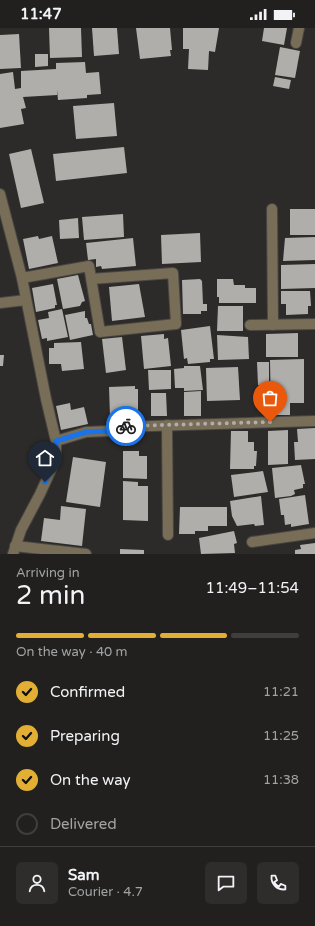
<!DOCTYPE html>
<html lang="en">
<head>
<meta charset="utf-8">
<style>
  :root { --surface:#22201f; --page:#2e2d2c; --text:#f1f3f6; --muted:#a2a3a4; --line:#3f3e3d; --accent:#e2ae34 }
  body { margin:0; font-family:"Varela Round",sans-serif; background:var(--page); color:var(--text); height:100vh; display:flex; flex-direction:column; font-size:15px; white-space:nowrap }
  * { box-sizing:border-box; margin:0 }
  p { font-size:13px; color:var(--muted) }
  .icon { flex:none; width:22px; height:22px; fill:none; stroke:currentColor; stroke-width:2; stroke-linecap:round; stroke-linejoin:round }
  .map { position:relative; height:526px; overflow:hidden }
  .panel { display:flex; flex-direction:column; background:var(--surface); flex:1 }
  .panel>* { flex:none }
  .pin { position:absolute; display:grid; place-items:center; width:34px; height:34px; color:#fff; margin:-41px -17px; border-radius:50% 50% 50% 0; rotate:-45deg; box-shadow:0 0 4px #0007 }
  .pin .icon { rotate:45deg }
  .courier { position:absolute; display:grid; place-items:center; width:40px; height:40px; margin:-20px; border:3px solid #1a73e8; border-radius:50%; background:#fff; color:#222; box-shadow:0 1px 5px #0007 }
  .overview em { font-style:normal; font-weight:600 }
  .overview div { display:flex; flex-direction:column-reverse }
  .overview { display:flex; align-items:center; justify-content:space-between; height:68px; padding:0 16px }
  h1 { font-size:26px; font-weight:600; line-height:30px }
  .bar { display:grid; grid-template-columns:repeat(4,1fr); gap:6px 4px; align-content:center; height:48px; padding:0 16px }
  .bar i { height:5px; border-radius:3px; background:var(--line) }
  .bar .current { background:var(--accent) }
  .bar p { grid-column:span 4 }
  .line { display:flex; align-items:center; gap:10px; padding:0 16px; border-top:1px solid var(--line) }
  .line div { flex:1 }
  .round { display:grid; place-items:center; flex:none; width:42px; height:42px; border-radius:6px; background:var(--page) }
  ol { padding:0 16px; list-style:none }
  li { display:flex; align-items:center; gap:12px; height:44px }
  li p { margin-inline-start:auto }
  li .icon { padding:4px; border-radius:50%; background:var(--accent); color:#111; stroke-width:4 }
  li:last-child { color:var(--muted) }
  li i { width:22px; height:22px; border:2px solid var(--line); border-radius:50% }
  .status { display:flex; justify-content:space-between; align-items:center; height:28px; padding:0 20px; background:var(--surface); direction:ltr }
  .status svg { height:11px; fill:currentColor }
  .map>svg:first-child { display:block }
</style>
</head>
<body>
<div class="status"><b>11:47</b><svg viewBox="0 0 49 12"><path d="M0 12V9h3v3zM5 12V6h3v6zM10 12V3h3v9zM15 12V0h3v12zM26 1h20v11H26zM47 4h2v5h-2z"/></svg></div>
<div class="map">
<svg width="315" height="526" viewBox="0 0 315 526">
  <rect width="100%" height="100%" fill="#2d2b29"/>
  <!-- building -->
  <g fill="#afaeaa">
    <polygon points="49,0 81,0 82,29 50,30"/>
    <polygon points="92,0 117,0 119,26 94,28"/>
    <polygon points="136,0 170,0 172,22 170,22 171,28 140,31"/>
    <polygon points="183,0 219,0 215,24 209,23 208,42 188,41 189,21 183,21"/>
    <polygon points="264,0 287,0 284,17 262,13"/>
    <polygon points="19,6 21,40 0,41 0,7"/>
    <polygon points="280,19 300,23 295,50 275,47"/>
    <polygon points="35,26 48,26 48,38 35,39"/>
    <polygon points="85,34 86,45 99,44 101,66 87,67 87,70 58,72 57,62 57,67 23,69 26,80 21,81 24,96 0,100 0,46 13,44 15,61 21,60 21,43 56,41 56,35"/>
    <polygon points="275,49 291,52 289,61 273,58"/>
    <polygon points="114,75 117,108 76,111 73,78"/>
    <polygon points="124,119 127,145 56,153 53,126"/>
    <polygon points="31,121 44,175 21,180 9,126"/>
    <rect x="290" y="181" width="25" height="26"/>
    <polygon points="123,186 124,209 84,212 82,189"/>
    <polygon points="78,190 79,210 60,211 59,192"/>
    <polygon points="200,205 201,234 162,236 161,207"/>
    <polygon points="38,208 39,211 52,208 58,235 29,241 23,211"/>
    <polygon points="315,209 315,232 283,233 285,210"/>
    <polygon points="133,210 136,238 102,241 101,238 96,239 96,231 88,232 86,215"/>
    <polygon points="315,236 315,260 281,261 281,237"/>
    <polygon points="78,247 85,273 82,274 80,278 63,281 57,251"/>
    <polygon points="200,251 202,253 203,276 207,276 207,283 201,283 201,286 183,286 182,252"/>
    <polygon points="217,251 233,251 234,257 245,257 245,260 256,260 256,275 219,275 219,269 217,269"/>
    <polygon points="53,256 57,277 55,277 55,280 36,284 32,260"/>
    <polygon points="139,256 145,289 112,293 109,259"/>
    <polygon points="281,263 310,263 311,278 308,278 308,286 286,287 286,276 281,276"/>
    <polygon points="218,278 243,278 243,303 217,303"/>
    <polygon points="62,281 68,309 47,313 47,310 42,311 38,292 49,290 48,284"/>
    <polygon points="85,283 85,290 87,290 89,296 91,296 93,307 70,312 65,287"/>
    <polygon points="210,298 214,331 210,331 210,334 188,336 187,330 184,331 181,302"/>
    <polygon points="298,305 298,329 266,329 266,306"/>
    <polygon points="164,306 164,311 168,310 171,338 144,341 141,308"/>
    <polygon points="217,307 248,309 249,331 218,332"/>
    <polygon points="122,309 126,342 106,345 102,311"/>
    <polygon points="81,314 84,341 62,343 61,336 49,336 49,320 54,320 54,315"/>
    <polygon points="0,327 4,327 3,338 0,338"/>
    <polygon points="304,331 304,375 290,375 290,387 271,387 270,332"/>
    <polygon points="257,334 269,334 269,357 258,357"/>
    <polygon points="184,338 200,338 203,362 184,363 184,360 175,360 174,341 184,340"/>
    <polygon points="238,339 240,372 207,373 206,340"/>
    <polygon points="148,342 171,342 171,361 149,362"/>
    <polygon points="135,358 135,361 138,361 138,383 136,383 136,387 110,388 109,359"/>
    <polygon points="201,363 201,388 184,388 184,364"/>
    <polygon points="151,365 166,365 167,388 151,388"/>
    <polygon points="70,375 71,382 84,379 88,396 61,402 56,378"/>
    <polygon points="315,400 315,431 295,432 294,414 298,414 297,401"/>
    <polygon points="288,402 288,436 268,437 268,403"/>
    <polygon points="231,403 248,403 248,414 254,414 254,423 257,423 256,438 254,438 254,441 230,441"/>
    <polygon points="123,423 139,423 139,428 147,428 147,451 123,450"/>
    <polygon points="73,429 106,434 100,479 66,474"/>
    <polygon points="301,437 305,456 303,456 303,460 294,462 295,466 291,468 275,470 272,440"/>
    <polygon points="263,443 268,464 234,469 231,447"/>
    <polygon points="123,453 138,454 138,458 148,458 148,493 123,492"/>
    <polygon points="305,467 309,496 291,499 291,496 285,497 284,487 281,487 279,471"/>
    <polygon points="261,468 264,497 255,498 254,496 237,498 232,488 230,473"/>
    <polygon points="61,478 86,481 82,518 41,513 44,490 60,492"/>
    <polygon points="180,479 227,479 227,498 208,498 208,503 195,503 195,506 179,506"/>
    <polygon points="234,503 237,515 234,516 235,525 201,526 199,510"/>
    <polygon points="315,515 315,526 295,526 295,522 301,521 300,517"/>
    <polygon points="120,521 144,522 144,526 120,526"/>
  </g>
  <g fill="none" stroke-linecap="round" stroke-linejoin="round">
    <!-- minor casing -->
    <g stroke="#494745" stroke-width="12">
      <g id="minor">
        <polyline points="296,15 299,0"/>
        <polyline points="0,166 22,250 46,371 56,413 56,431 40,466 21,502 13,526"/>
        <polyline points="272,181 273,297"/>
        <polyline points="22,250 89,238 100,304 176,296 173,245 91,251"/>
        <polyline points="0,275 26,272"/>
        <polyline points="250,297 315,296"/>
        <polyline points="167,397 168,507"/>
        <polyline points="56,413 86,404 108,403 119,399 315,393"/>
        <polyline points="252,514 315,505"/>
        <polyline points="15,518 86,526"/>
      </g>
    </g>
    <!-- minor -->
    <use href="#minor" stroke="#786d57" stroke-width="10"/>
  </g>
  <g fill="none" stroke-linecap="round" stroke-linejoin="round">
    <!-- done -->
    <polyline stroke="#afaeac" stroke-width="4" stroke-dasharray="0 7.2" points="126,398 270,394"/>
    <!-- route -->
    <polyline stroke="#1a73e8" stroke-width="5" points="45,454 56,431 56,413 86,404 108,403 119,399 126,398"/>
  </g>
</svg>
<div class="pin" style="left:270px;top:394px;background:#ea580c"><svg class="icon" aria-label="bag" viewBox="0 0 24 24"><path d="M5 8h14l-1 12H6zM9 8a3 3 0 0 1 6 0"/></svg></div>
<div class="pin" style="left:45px;top:454px;background:#1f2937"><svg class="icon" aria-label="home" viewBox="0 0 24 24"><path d="M3 11l9-7 9 7M6 9v11h12V9"/></svg></div>
<div class="courier" style="left:126px;top:398px"><svg class="icon" aria-label="bike" viewBox="0 0 24 24"><circle cx="6" cy="16" r="4"/><circle cx="18" cy="16" r="4"/><path d="M6 16l4-8h5l3 8M10 8l3 8H6M13 5h3"/></svg></div>
</div>
<section class="panel">
<div class="overview"><div><h1>2 min</h1><p>Arriving in</p></div><em>11:49–11:54</em></div>
<div class="bar"><i class="current"></i><i class="current"></i><i class="current"></i><i></i><p>On the way · 40 m</p></div>
<ol>
<li><svg class="icon" aria-label="check" viewBox="0 0 24 24"><path d="M5 12l5 5 9-10"/></svg>Confirmed<p>11:21</p></li>
<li><svg class="icon" aria-label="check" viewBox="0 0 24 24"><path d="M5 12l5 5 9-10"/></svg>Preparing<p>11:25</p></li>
<li><svg class="icon" aria-label="check" viewBox="0 0 24 24"><path d="M5 12l5 5 9-10"/></svg>On the way<p>11:38</p></li>
<li><i></i>Delivered</li>
</ol>
<div class="line" style="height:72px"><a class="round"><svg class="icon" aria-label="person" viewBox="0 0 24 24"><circle cx="12" cy="8" r="4"/><path d="M4 21q1-7 8-7t8 7"/></svg></a><div><b>Sam</b><p>Courier · 4.7</p></div><a class="round"><svg class="icon" aria-label="chat" viewBox="0 0 24 24"><path d="M4 5h16v11H9l-5 4z"/></svg></a><a class="round"><svg class="icon" aria-label="phone" viewBox="0 0 24 24"><path d="M5 4h4l2 5-3 2q2 4 5 5l2-3 5 2v4C11 20 4 13 5 4z"/></svg></a></div>
</section>
</body>
</html>
